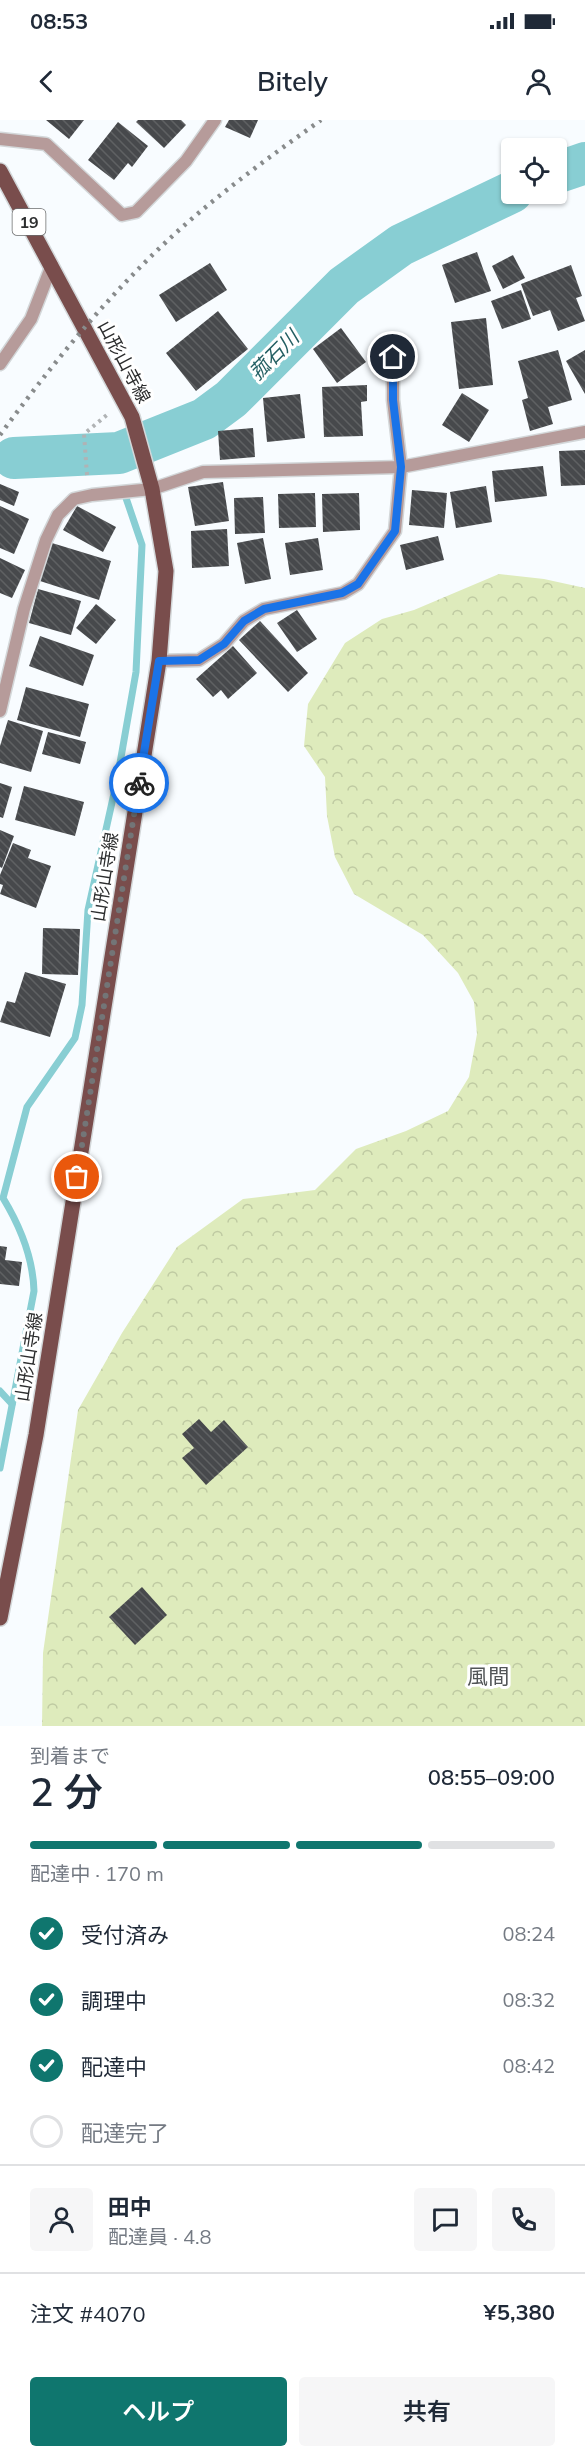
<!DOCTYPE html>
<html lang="ja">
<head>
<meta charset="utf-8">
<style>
  :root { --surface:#fff; --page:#f6f6f7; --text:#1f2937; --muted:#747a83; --line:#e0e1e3; --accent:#0f766e }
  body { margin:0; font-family:Mulish,"Noto Sans JP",sans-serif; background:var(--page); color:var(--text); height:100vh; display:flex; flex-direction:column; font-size:22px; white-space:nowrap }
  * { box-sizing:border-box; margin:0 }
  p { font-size:20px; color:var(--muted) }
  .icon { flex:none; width:33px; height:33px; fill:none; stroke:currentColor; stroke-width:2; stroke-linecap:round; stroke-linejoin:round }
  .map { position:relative; height:1606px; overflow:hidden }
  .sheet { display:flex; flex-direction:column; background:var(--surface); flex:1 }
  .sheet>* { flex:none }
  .tools { position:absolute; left:501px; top:18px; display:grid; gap:12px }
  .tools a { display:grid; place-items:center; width:66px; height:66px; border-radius:6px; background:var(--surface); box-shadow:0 2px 4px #0004; font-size:30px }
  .pin { position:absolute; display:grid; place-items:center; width:51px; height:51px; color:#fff; margin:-26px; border:3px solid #fff; border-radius:50%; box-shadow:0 2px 6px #0007 }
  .courier { position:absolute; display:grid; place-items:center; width:60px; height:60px; margin:-30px; border:4px solid #1a73e8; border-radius:50%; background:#fff; color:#222; box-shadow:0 2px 8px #0007 }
  .headline em { font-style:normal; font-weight:600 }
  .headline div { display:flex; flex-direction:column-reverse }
  .headline { display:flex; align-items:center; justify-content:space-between; height:102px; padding:0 30px }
  h1 { font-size:39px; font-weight:600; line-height:45px }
  .bar { display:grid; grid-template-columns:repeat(4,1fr); gap:9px 6px; align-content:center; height:72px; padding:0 30px }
  .bar i { height:8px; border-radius:4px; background:var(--line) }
  .bar .on { background:var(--accent) }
  .bar p { grid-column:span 4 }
  .line { display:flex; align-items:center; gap:15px; padding:0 30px; border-top:2px solid var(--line) }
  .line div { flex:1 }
  .round { display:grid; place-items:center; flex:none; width:63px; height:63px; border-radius:6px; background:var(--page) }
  ol { padding:0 30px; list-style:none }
  li { display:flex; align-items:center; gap:18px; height:66px }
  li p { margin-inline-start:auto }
  li .icon { padding:6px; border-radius:50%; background:var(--accent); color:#fff; stroke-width:4 }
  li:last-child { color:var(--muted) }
  li i { width:33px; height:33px; border:3px solid var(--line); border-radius:50% }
  .button { display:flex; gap:12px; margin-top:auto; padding:12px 30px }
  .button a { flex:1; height:69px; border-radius:6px; background:var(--accent); color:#fff; font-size:24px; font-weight:600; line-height:69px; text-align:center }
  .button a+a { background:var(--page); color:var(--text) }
  .status { display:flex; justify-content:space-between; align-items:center; height:42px; padding:0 30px; background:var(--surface); direction:ltr }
  .status svg { height:16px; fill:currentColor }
  header { display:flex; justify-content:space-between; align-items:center; height:78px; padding:0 30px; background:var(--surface); font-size:27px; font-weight:600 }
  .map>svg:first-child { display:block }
</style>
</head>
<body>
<div class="status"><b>08:53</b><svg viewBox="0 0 49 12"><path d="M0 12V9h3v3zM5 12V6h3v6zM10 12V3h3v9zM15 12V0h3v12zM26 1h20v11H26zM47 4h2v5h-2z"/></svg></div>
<header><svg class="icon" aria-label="back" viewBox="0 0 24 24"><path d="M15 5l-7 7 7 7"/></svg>Bitely<svg class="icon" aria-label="person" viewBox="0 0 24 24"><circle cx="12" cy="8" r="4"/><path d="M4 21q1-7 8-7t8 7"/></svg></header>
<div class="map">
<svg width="585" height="1606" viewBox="0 0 585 1606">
  <defs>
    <pattern id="forest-crowns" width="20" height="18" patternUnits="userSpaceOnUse" patternTransform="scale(1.5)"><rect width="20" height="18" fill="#deebbc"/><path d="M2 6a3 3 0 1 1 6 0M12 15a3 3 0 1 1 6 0" fill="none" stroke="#bfcaa2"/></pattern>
    <pattern id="building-back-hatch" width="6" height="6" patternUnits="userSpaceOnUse" patternTransform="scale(1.5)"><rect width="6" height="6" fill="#47494c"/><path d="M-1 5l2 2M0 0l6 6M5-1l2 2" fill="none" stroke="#5f6163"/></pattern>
  </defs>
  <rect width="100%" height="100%" fill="#f8fcff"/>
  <!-- forest -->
  <polygon fill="url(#forest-crowns)" points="499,454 544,459 585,468 585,1606 42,1606 43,1533 78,1290 122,1213 177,1127 243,1079 315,1070 356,1029 406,1011 448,991 469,957 477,914 474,882 458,853 423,815 354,774 335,737 327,696 325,657 304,626 308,584 345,523 382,499 414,490"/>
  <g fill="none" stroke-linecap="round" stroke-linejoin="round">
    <!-- stream -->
    <g stroke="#88ced3" stroke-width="7">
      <polyline points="111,333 114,342"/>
      <polyline points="0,1271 12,1284"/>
      <path d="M0,1348L34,1171C33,1138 20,1106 3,1078L27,987L75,918L82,885L88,790L117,660L136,552L142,425L126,378"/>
    </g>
    <!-- river -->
    <g stroke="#88ced3" stroke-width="42">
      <polyline points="556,53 585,43"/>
      <polyline points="14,338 119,333 204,299 231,279 344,166 401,125 512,72"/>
    </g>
  </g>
  <!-- building -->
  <g fill="url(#building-back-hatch)">
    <polygon points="46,0 84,0 69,19"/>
    <polygon points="138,0 181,0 186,5 164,28 136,2"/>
    <polygon points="229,0 258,0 250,18 225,7"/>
    <polygon points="118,2 148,26 132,47 128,43 114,60 88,40"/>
    <polygon points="477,132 491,171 455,183 442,145"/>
    <polygon points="513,135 525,158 503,169 492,146"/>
    <polygon points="210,143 227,170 176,202 159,175"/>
    <polygon points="571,145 582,176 576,178 585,201 558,211 550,190 533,196 521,164"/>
    <polygon points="521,170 531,199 502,209 491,181"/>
    <polygon points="218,191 248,229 196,271 166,233"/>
    <polygon points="486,198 493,265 459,269 451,202"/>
    <polygon points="341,208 366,242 337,263 313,229"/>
    <polygon points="558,230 572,280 548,287 553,304 530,311 522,280 528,278 518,241"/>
    <polygon points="585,230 585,274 566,241"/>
    <polygon points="367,265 367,281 361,282 363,316 324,317 322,267"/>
    <polygon points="462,273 489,290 469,322 442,305"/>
    <polygon points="300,274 305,318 267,322 263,278"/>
    <polygon points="253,308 255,337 220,340 218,311"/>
    <polygon points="585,330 585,365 561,366 559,331"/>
    <polygon points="543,346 547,376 495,382 492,351"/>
    <polygon points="223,362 229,401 195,406 188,367"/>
    <polygon points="0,364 19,372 14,386 0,380"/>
    <polygon points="486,366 492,402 456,408 450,372"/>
    <polygon points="412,370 447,373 444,408 409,405"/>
    <polygon points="315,373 316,407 279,408 278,374"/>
    <polygon points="359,373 360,410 323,412 322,374"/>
    <polygon points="263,377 265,413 235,414 234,378"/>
    <polygon points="0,386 29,399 14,434 0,428"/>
    <polygon points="77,386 116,407 103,432 63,410"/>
    <polygon points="227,409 229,446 192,448 191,411"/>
    <polygon points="438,416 444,440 406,450 400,425"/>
    <polygon points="263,418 271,459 245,464 237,423"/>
    <polygon points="318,418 323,450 290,455 285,423"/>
    <polygon points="52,423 111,441 99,480 40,461"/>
    <polygon points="0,438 25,450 12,478 0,473"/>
    <polygon points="38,469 81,481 71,515 29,503"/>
    <polygon points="96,484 116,500 96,524 76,508"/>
    <polygon points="297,490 317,519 297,532 277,503"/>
    <polygon points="260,501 308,553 288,572 239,520"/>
    <polygon points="40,516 94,535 83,566 29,546"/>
    <polygon points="233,526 257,553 228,579 221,570 213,577 196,559"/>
    <polygon points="26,567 89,584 80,617 17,600"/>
    <polygon points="8,600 43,611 31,652 0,643 0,626"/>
    <polygon points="48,612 86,622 80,644 42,634"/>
    <polygon points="0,663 12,667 3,698 0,697"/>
    <polygon points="24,666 84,682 75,716 15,700"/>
    <polygon points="0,710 14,716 2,748 0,747"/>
    <polygon points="13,723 31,730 28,738 51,746 36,788 0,774 3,765 0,764 0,755"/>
    <polygon points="43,808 80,809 78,855 42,854"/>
    <polygon points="25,852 66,864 50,917 0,902 7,881 15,883"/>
    <polygon points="0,1126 7,1127 5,1140 22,1142 19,1166 0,1164"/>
    <polygon points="199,1299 211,1312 224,1300 248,1327 206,1365 182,1338 194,1328 182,1314"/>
    <polygon points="142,1467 167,1495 135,1525 109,1497"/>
  </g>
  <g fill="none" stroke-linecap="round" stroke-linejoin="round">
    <!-- service casing -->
    <g stroke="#d3d7d9" stroke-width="15">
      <g id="service">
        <polyline points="0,19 46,24 122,95 136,92 186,41 215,0"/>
        <polyline points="0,244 31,199 52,145"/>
        <polyline points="159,541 199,540 224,524 244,501 264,489 343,473 358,464 395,411 401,347 393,280 393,237"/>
        <polyline points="0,591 24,489 46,420 58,395 74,379 92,375 152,369 203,352 401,347 585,312"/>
      </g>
    </g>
    <!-- primary casing -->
    <g stroke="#d3d7d9" stroke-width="18">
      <polyline id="primary" points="0,51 132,297 152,369 166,451 159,541 36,1315 0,1498"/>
    </g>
    <!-- path -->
    <polyline stroke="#b0b3b5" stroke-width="4" stroke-dasharray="3 4.5" stroke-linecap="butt" points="87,355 84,314 108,294"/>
    <!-- service -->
    <use href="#service" stroke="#b69b9a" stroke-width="12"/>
    <!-- primary -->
    <use href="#primary" stroke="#794d4c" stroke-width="15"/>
    <!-- rail -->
    <path stroke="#888b8c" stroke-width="4.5" stroke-dasharray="3 6" stroke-linecap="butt" d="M0,315C50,247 104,180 166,122C214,77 268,38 321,0"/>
  </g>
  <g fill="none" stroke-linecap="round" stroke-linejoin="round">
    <!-- done -->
    <polyline stroke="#737577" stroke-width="6" stroke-dasharray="0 10.8" points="77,1057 139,663"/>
    <!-- route -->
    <polyline stroke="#1a73e8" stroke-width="8" points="139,663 159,541 199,540 224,524 244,501 264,489 342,473 358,464 395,411 401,347 393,280 393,237"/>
  </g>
  <g text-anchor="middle" stroke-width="6" stroke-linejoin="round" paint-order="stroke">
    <!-- shield labels -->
    <rect fill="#fff" stroke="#6b6c6d" stroke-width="1.5" x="12.5" y="89" width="33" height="26" rx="4.5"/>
    <g font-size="16" font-weight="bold" fill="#2c2d2e">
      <text x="29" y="108">19</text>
    </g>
    <!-- street labels -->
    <g font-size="18" fill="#2c2d2e" stroke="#fff">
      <text transform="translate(124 242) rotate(62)" y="6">山形山寺線</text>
      <text transform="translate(105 757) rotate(-81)" y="6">山形山寺線</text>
      <text transform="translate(29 1237) rotate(-81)" y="6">山形山寺線</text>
    </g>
    <!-- water labels -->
    <g font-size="20" font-style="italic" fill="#245f63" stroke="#fff">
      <text transform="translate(274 235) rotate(-45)" y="7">菰石川</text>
    </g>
    <!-- quarter labels -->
    <g font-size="21" fill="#525557" stroke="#fff">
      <text x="488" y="1564">風間</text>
    </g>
  </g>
</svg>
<div class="tools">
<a><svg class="icon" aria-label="locate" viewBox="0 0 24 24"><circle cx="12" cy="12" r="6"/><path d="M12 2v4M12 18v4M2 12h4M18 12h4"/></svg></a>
</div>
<div class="pin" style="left:77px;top:1057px;background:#ea580c"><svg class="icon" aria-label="bag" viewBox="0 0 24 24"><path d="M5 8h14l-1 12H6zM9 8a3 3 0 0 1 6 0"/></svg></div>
<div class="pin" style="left:393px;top:237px;background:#1f2937"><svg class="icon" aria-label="home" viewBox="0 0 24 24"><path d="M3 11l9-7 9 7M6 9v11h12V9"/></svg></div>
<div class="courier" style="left:139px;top:663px"><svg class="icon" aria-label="bike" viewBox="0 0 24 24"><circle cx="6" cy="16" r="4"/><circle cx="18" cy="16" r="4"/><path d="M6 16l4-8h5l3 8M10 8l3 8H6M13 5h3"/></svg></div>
</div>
<section class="sheet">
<div class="headline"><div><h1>2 分</h1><p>到着まで</p></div><em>08:55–09:00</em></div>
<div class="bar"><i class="on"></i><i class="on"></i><i class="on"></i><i></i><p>配達中 · 170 m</p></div>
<ol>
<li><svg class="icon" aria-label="check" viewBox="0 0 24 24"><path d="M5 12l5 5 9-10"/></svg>受付済み<p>08:24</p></li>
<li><svg class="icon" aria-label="check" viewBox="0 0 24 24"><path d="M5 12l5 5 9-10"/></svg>調理中<p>08:32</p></li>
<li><svg class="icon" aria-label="check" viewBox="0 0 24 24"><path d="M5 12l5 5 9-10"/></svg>配達中<p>08:42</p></li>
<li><i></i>配達完了</li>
</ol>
<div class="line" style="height:108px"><a class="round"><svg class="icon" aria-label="person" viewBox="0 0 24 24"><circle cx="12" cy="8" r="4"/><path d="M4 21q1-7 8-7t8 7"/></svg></a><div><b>田中</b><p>配達員 · 4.8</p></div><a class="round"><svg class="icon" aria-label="chat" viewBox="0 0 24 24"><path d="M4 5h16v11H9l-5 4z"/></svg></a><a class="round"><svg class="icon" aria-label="phone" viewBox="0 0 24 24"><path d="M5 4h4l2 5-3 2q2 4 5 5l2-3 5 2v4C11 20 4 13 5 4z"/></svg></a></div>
<div class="line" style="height:78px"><div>注文 #4070</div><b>¥5,380</b></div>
<div class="button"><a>ヘルプ</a><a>共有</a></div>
</section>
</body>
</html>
